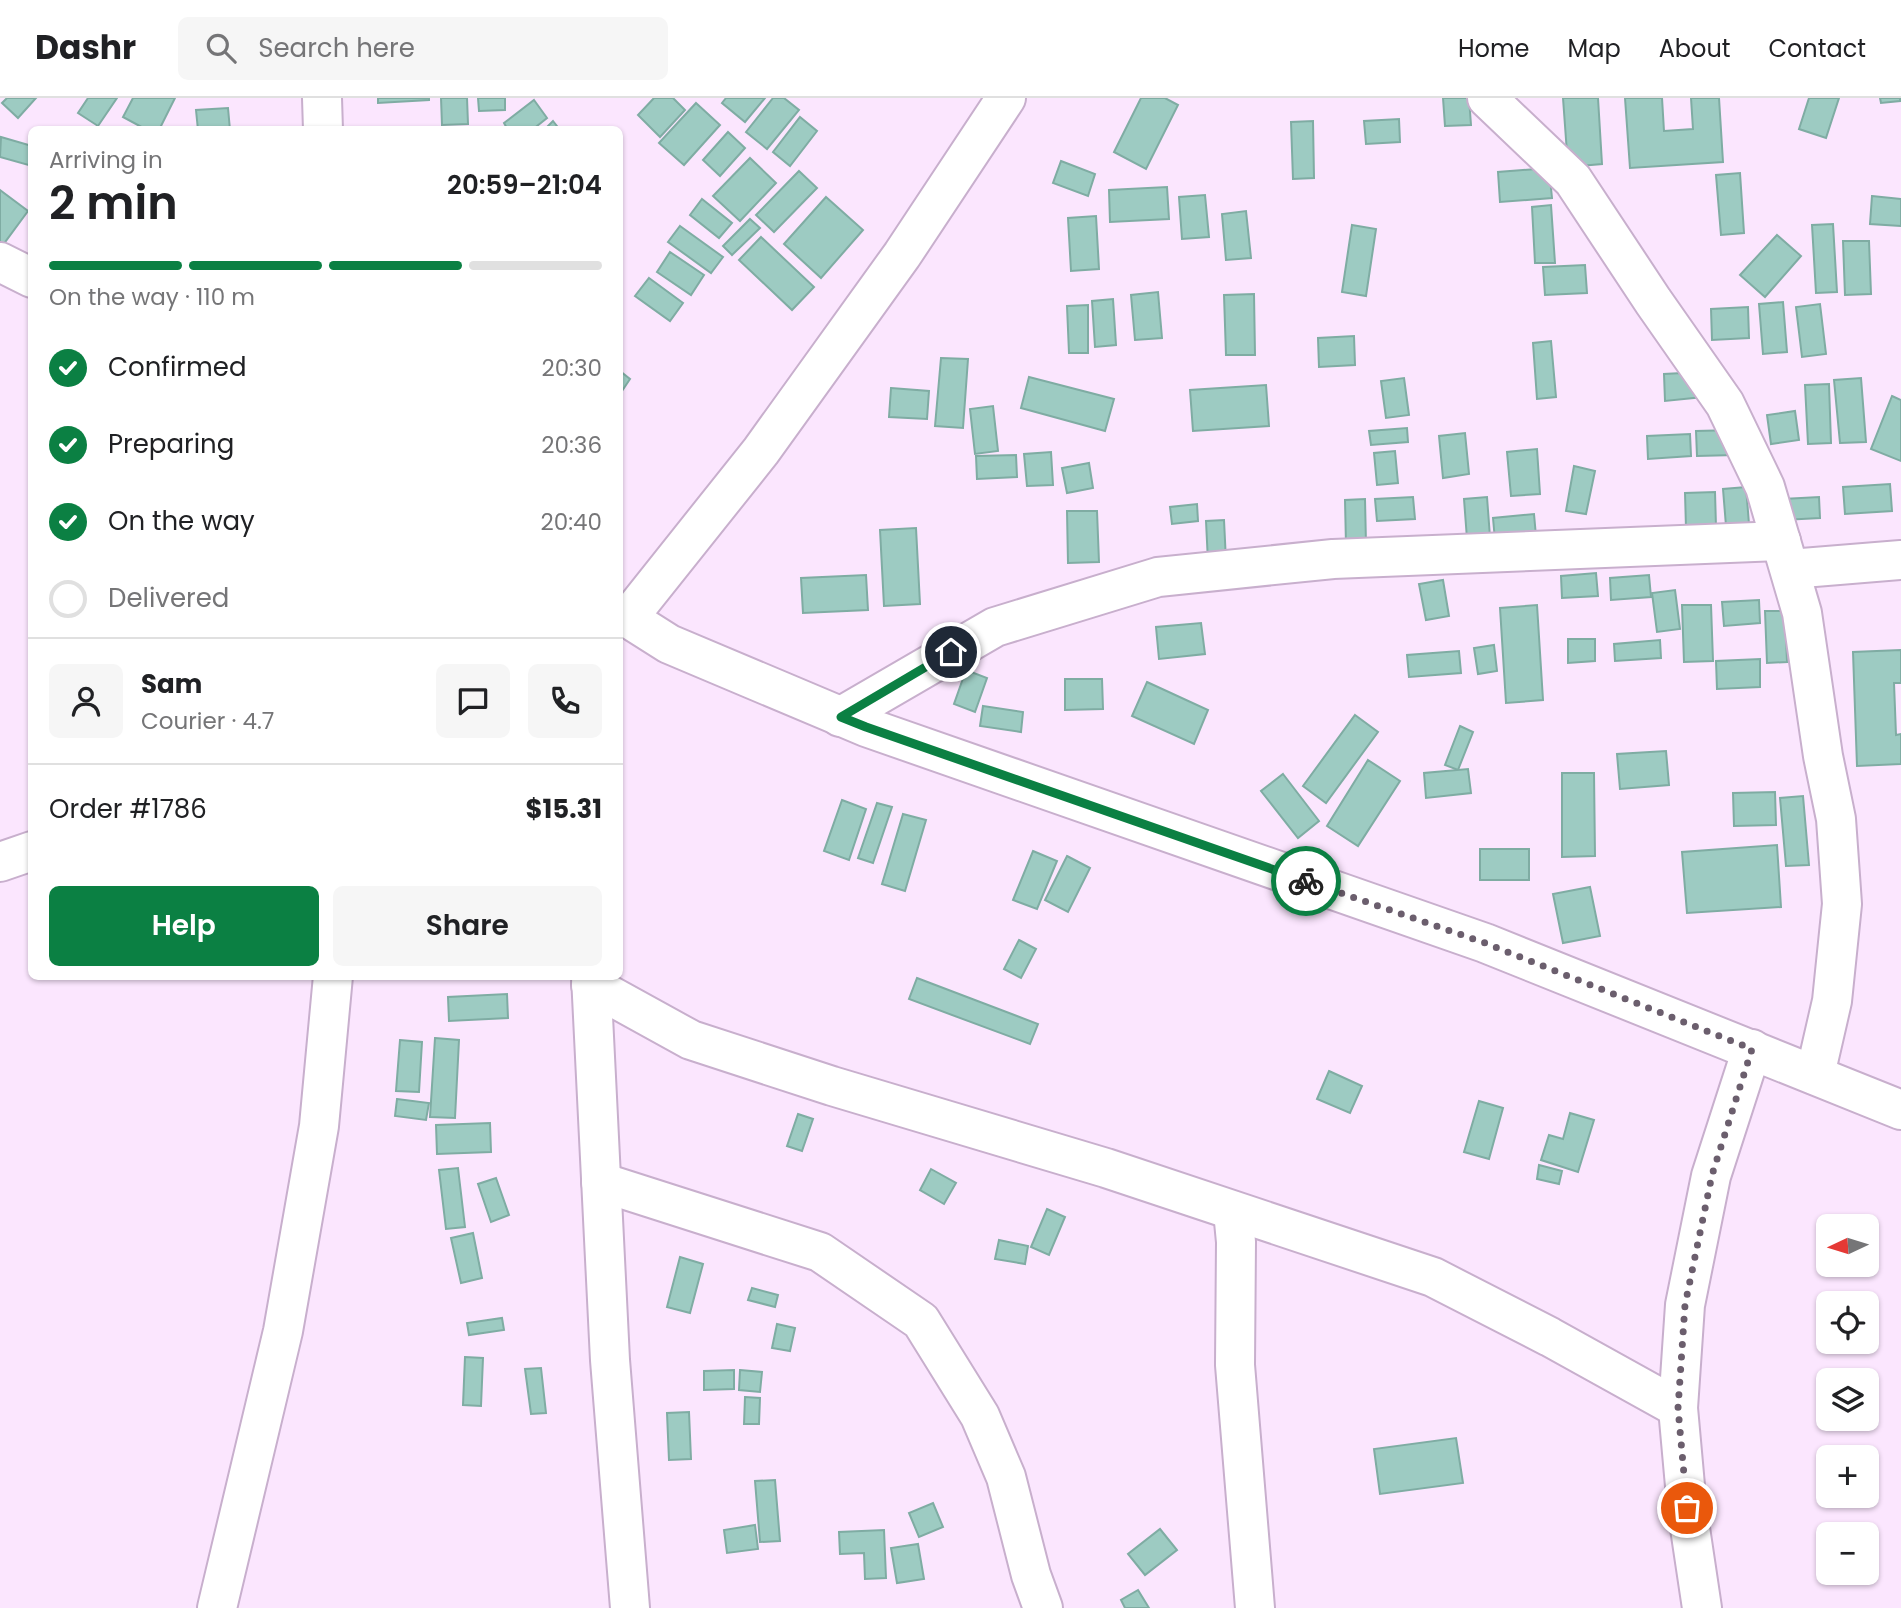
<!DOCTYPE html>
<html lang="en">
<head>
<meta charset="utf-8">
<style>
  :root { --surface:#fff; --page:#f6f6f6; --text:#202124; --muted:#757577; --line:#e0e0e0; --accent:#0b8043 }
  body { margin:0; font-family:Poppins,sans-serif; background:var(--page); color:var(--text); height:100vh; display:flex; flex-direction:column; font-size:26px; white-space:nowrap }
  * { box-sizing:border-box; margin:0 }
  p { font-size:23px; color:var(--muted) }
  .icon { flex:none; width:38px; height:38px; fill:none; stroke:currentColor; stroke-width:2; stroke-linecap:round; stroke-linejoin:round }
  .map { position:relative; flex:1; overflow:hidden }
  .side { position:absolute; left:28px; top:28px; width:595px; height:854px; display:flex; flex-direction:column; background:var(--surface); border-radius:10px; box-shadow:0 2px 5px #0004 }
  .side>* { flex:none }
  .needle { width:46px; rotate:266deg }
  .fabs { position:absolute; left:1816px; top:1116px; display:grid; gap:14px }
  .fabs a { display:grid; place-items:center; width:63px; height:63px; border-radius:10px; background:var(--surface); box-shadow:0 2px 5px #0004; font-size:35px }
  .pin { position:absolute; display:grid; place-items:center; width:60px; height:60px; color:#fff; margin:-30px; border:4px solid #fff; border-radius:50%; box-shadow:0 2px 7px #0007 }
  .courier { position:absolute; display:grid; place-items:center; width:70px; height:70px; margin:-35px; border:5px solid #0b8043; border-radius:50%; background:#fff; color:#222; box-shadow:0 2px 9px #0007 }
  .headline em { font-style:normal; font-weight:600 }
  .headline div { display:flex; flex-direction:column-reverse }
  .headline { display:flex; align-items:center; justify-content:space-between; height:119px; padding:0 21px }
  h1 { font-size:46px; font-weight:600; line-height:52px }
  .bar { display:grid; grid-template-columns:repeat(4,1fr); gap:10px 7px; align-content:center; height:84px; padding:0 21px }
  .bar i { height:9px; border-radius:5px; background:var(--line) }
  .bar .selected { background:var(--accent) }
  .bar p { grid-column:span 4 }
  .line { display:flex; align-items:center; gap:18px; padding:0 21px; border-top:2px solid var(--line) }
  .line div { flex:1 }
  .round { display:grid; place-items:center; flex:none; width:74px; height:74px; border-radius:10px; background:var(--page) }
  ol { padding:0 21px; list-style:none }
  li { display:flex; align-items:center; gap:21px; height:77px }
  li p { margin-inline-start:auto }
  li .icon { padding:7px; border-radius:50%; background:var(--accent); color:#fff; stroke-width:4 }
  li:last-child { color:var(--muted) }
  li i { width:38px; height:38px; border:4px solid var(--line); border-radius:50% }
  .cta { display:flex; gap:14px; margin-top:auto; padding:14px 21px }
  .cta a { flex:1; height:80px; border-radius:10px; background:var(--accent); color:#fff; font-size:28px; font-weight:600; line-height:80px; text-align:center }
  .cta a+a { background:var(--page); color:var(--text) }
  header { display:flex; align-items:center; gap:42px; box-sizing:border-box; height:98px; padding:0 35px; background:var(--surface); border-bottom:2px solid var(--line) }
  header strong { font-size:33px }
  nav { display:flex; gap:38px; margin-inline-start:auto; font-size:24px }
  .search { width:490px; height:63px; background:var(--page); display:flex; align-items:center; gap:18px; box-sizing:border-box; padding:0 24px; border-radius:10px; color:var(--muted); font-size:26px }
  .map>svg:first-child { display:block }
</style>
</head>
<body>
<header>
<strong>Dashr</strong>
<div class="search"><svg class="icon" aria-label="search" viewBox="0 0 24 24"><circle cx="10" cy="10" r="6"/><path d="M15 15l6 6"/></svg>Search here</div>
<nav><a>Home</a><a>Map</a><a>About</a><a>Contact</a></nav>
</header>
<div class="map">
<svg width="1901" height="1510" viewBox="0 0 1901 1510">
  <rect width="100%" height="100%" fill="#fbe6fe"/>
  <!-- building -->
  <g fill="#9dcbc2" stroke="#7faca3" stroke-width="2">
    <polygon points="7,0 36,0 18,20 2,5"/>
    <polygon points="88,0 117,0 98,28 78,15"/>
    <polygon points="133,0 175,0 159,32 147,32 123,19"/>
    <polygon points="378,0 429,0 429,2 378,5"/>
    <polygon points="441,0 467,0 468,26 442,27"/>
    <polygon points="478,0 505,0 505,12 479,13"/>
    <polygon points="654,0 673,0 685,12 660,39 638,17"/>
    <polygon points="726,0 765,0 745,24 722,5"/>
    <polygon points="773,0 784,0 799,12 767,51 746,34"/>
    <polygon points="1141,0 1165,0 1178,7 1146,71 1114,54"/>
    <polygon points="1443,0 1469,0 1471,27 1445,28"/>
    <polygon points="1563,0 1598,0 1602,66 1568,69"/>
    <polygon points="1625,0 1662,0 1664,33 1693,31 1691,0 1719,0 1723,64 1630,70"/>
    <polygon points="1809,0 1839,0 1826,40 1799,31"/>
    <polygon points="1880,0 1900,0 1900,3 1881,5"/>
    <polygon points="534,2 547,20 532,32 508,32 504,25"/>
    <polygon points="696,5 720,27 684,67 659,45"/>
    <polygon points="228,10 230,32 198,32 196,12"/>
    <polygon points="800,19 817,33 790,68 773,54"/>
    <polygon points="1399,21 1400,44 1366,46 1364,23"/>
    <polygon points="553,23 560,32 544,32"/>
    <polygon points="1313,23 1314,80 1293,81 1291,24"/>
    <polygon points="728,34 745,50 720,78 703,62"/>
    <polygon points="1,39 32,48 32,68 0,59"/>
    <polygon points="750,60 776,85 740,123 713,98"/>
    <polygon points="1061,63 1095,76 1088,98 1053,85"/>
    <polygon points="1549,70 1552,100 1500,104 1498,74"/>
    <polygon points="799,73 817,90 774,134 756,117"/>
    <polygon points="1740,75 1744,135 1721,137 1716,77"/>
    <polygon points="1167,89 1169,121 1110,124 1109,92"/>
    <polygon points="0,92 28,113 0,151"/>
    <polygon points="1205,97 1209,139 1182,141 1179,99"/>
    <polygon points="1872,98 1901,101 1901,128 1870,126"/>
    <polygon points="826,99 863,132 821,180 784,146"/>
    <polygon points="702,101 732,125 719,140 690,117"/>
    <polygon points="1551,107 1555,165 1535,165 1532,109"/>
    <polygon points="1246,113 1251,160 1226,162 1222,116"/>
    <polygon points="1096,118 1099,171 1071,173 1068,120"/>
    <polygon points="750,121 760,130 732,157 723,148"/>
    <polygon points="1833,126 1837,194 1816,195 1812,127"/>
    <polygon points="1352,127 1376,131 1366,198 1342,194"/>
    <polygon points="680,128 723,159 711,175 668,144"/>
    <polygon points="1777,137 1801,158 1765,199 1740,177"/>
    <polygon points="761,139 814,189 792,212 739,162"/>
    <polygon points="1843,143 1869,143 1871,196 1845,197"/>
    <polygon points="670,154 704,177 691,197 657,174"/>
    <polygon points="1585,167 1587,195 1545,197 1543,169"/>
    <polygon points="649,180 683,205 670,223 635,198"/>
    <polygon points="1158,194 1162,240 1135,242 1131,197"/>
    <polygon points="1254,196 1255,257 1226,257 1224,197"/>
    <polygon points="1113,201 1116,247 1095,249 1092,203"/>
    <polygon points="1783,204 1787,254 1763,256 1759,206"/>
    <polygon points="1820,206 1826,256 1802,259 1796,209"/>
    <polygon points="1088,207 1088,255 1069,255 1067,208"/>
    <polygon points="1748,209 1749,240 1712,242 1711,211"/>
    <polygon points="1354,238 1355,267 1319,269 1318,240"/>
    <polygon points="1551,243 1556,299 1537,301 1533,245"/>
    <polygon points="941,260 968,261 963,330 935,328"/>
    <polygon points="620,273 630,281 620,296"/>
    <polygon points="1701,274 1703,299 1665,303 1664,276"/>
    <polygon points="1029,279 1114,301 1105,333 1021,310"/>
    <polygon points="1404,280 1409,317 1386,320 1381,283"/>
    <polygon points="1861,280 1866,344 1840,345 1834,282"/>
    <polygon points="1829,286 1831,345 1808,346 1805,287"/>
    <polygon points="1266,287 1269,328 1193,333 1190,292"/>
    <polygon points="891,290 929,293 927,321 889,319"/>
    <polygon points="1892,298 1901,302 1901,363 1871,351"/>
    <polygon points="993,308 998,353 975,356 970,311"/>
    <polygon points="1795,313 1799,342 1771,346 1767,317"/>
    <polygon points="1407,330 1408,344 1371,347 1369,333"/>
    <polygon points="1734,332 1735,357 1697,358 1696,333"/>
    <polygon points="1465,335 1469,376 1443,380 1439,338"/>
    <polygon points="1690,336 1691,358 1648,361 1647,338"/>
    <polygon points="1537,351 1540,396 1511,398 1507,354"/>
    <polygon points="1395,353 1398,385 1377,387 1374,355"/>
    <polygon points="1051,354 1053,387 1027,388 1024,356"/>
    <polygon points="1016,357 1017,379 977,381 976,358"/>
    <polygon points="1089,365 1093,390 1067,395 1062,370"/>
    <polygon points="1574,368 1595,373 1586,416 1566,413"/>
    <polygon points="1890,386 1892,413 1845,416 1843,389"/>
    <polygon points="1746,389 1749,426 1726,428 1723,391"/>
    <polygon points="1715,394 1716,429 1686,430 1685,395"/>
    <polygon points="1413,399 1415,421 1377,423 1375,401"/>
    <polygon points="1487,399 1490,439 1467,441 1464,401"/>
    <polygon points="1819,399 1820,420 1783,422 1783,401"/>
    <polygon points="1365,401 1366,446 1346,447 1345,402"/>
    <polygon points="1197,406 1198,423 1172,426 1170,409"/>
    <polygon points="1067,413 1097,413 1099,464 1068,465"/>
    <polygon points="1534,416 1536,438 1495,442 1493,420"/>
    <polygon points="1224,422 1226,463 1208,464 1206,423"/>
    <polygon points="916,430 920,506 884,508 880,432"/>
    <polygon points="1596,475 1598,498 1562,500 1561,478"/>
    <polygon points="866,477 868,512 803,515 801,480"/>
    <polygon points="1649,477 1651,499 1611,502 1610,480"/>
    <polygon points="1443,482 1449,518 1426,522 1419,486"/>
    <polygon points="1675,492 1680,531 1657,534 1652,495"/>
    <polygon points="1759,502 1760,525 1724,528 1722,504"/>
    <polygon points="1537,507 1543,602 1506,605 1500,510"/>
    <polygon points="1682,507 1711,507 1713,563 1684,564"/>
    <polygon points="1765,513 1785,513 1787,564 1767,565"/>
    <polygon points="1201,525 1205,556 1159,561 1156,529"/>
    <polygon points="1568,541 1595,541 1595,563 1568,565"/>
    <polygon points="1660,542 1661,560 1615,563 1614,546"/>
    <polygon points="1494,547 1497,573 1478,576 1474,550"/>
    <polygon points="1901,552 1901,585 1894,585 1896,637 1901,636 1901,666 1857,668 1853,554"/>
    <polygon points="1459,553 1461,575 1409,579 1407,557"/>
    <polygon points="1760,561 1760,589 1717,591 1716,563"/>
    <polygon points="966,572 987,580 975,614 954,606"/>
    <polygon points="1065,581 1102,581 1103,611 1065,612"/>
    <polygon points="1147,584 1208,612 1194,646 1132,618"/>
    <polygon points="983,608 1023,614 1021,634 980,628"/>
    <polygon points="1355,617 1378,634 1326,705 1303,688"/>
    <polygon points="1460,628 1473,634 1458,672 1445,667"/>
    <polygon points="1666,653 1669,687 1620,691 1617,656"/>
    <polygon points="1368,662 1400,683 1358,748 1327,728"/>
    <polygon points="1468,671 1471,695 1426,700 1424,675"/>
    <polygon points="1562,675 1594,675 1595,758 1562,759"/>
    <polygon points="1283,676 1319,723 1298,740 1261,693"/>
    <polygon points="1775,694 1776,727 1734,728 1733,695"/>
    <polygon points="1803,698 1809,767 1786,768 1780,700"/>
    <polygon points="842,702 866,711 849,762 824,753"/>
    <polygon points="877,705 892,709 873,765 858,760"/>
    <polygon points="903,716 926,722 905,793 882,786"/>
    <polygon points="1777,747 1781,809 1687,815 1682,754"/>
    <rect x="1480" y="751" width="49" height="31"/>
    <polygon points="1033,753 1057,763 1037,811 1013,802"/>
    <polygon points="1067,758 1090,770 1068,814 1045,802"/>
    <polygon points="1590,789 1600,838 1563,845 1553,796"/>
    <polygon points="1019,842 1036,851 1021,880 1004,871"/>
    <polygon points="917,880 1038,926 1030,946 909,901"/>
    <polygon points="507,896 508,920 449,923 448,899"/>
    <polygon points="435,940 459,942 455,1020 430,1019"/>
    <polygon points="400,942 422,944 419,994 396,993"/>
    <polygon points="1329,973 1362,988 1350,1015 1317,1001"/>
    <polygon points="397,1001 429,1005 426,1022 395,1018"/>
    <polygon points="1479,1003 1503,1010 1489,1061 1464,1054"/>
    <polygon points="1570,1015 1594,1022 1578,1074 1541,1062 1549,1037 1563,1041"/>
    <polygon points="798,1016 813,1021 802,1053 787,1048"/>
    <polygon points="490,1025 491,1054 437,1056 436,1027"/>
    <polygon points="1539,1067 1562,1073 1559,1086 1537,1081"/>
    <polygon points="458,1070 465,1129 446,1131 439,1072"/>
    <polygon points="931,1071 956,1085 944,1106 920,1092"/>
    <polygon points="496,1080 509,1117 491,1124 478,1086"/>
    <polygon points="1047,1111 1065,1119 1049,1157 1031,1149"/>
    <polygon points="473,1135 482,1180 461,1185 451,1140"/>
    <polygon points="999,1142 1028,1148 1025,1166 995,1161"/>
    <polygon points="680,1159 703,1166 690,1215 667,1209"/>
    <polygon points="752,1190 778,1197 775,1209 748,1202"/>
    <polygon points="502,1220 504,1232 469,1237 467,1225"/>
    <polygon points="777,1226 795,1230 790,1253 772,1250"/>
    <polygon points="465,1259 483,1260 481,1308 463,1307"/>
    <polygon points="541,1270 546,1315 531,1316 525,1271"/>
    <polygon points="734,1272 734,1291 704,1292 704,1273"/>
    <polygon points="740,1272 762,1274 760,1294 739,1292"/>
    <polygon points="745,1299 760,1300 759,1326 744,1326"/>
    <polygon points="689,1314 691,1361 669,1362 667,1315"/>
    <polygon points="1456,1340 1463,1385 1380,1396 1374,1351"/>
    <polygon points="775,1382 780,1443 760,1444 755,1383"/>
    <polygon points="933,1405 943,1429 919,1439 909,1415"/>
    <polygon points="755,1427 758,1451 727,1455 724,1432"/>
    <polygon points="1160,1431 1177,1452 1145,1477 1128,1456"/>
    <polygon points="884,1432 886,1480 865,1481 864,1455 840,1456 839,1434"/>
    <polygon points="918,1446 924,1481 897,1485 891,1450"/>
    <polygon points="1138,1492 1149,1510 1125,1510 1121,1502"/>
  </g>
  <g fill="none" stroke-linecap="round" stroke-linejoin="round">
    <!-- minor casing -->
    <g stroke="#c8afcd" stroke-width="42">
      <g id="minor">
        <polyline points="322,0 323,32"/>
        <polyline points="1487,0 1573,82 1653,203 1725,306 1765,389 1802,515 1823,658 1836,721 1842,806 1832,903 1815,977"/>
        <polyline points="0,164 32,180"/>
        <polyline points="1790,471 1901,462"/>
        <polyline points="620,515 669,546 866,629 1485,845 1901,1012"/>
        <polyline points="628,520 761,353 902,157 1006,0"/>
        <polyline points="840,619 995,529 1158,479 1333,461 1781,443"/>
        <polyline points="0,764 32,753"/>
        <polyline points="591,878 610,1262 630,1510"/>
        <polyline points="591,887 691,942 832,988 1106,1070 1433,1179 1550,1239 1678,1310"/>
        <polyline points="601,1084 820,1154 921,1223 980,1318 1006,1379 1031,1477 1043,1510"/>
        <polyline points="1233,1113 1236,1144 1235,1267 1255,1510"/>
        <polyline points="217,1510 283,1233 319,1028 333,878"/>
        <polyline points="1702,1510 1687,1410 1678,1310 1685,1207 1711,1078 1752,951"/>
      </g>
    </g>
    <!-- minor -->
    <use href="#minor" stroke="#fff" stroke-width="38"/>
  </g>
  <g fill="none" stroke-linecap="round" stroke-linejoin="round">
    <!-- done -->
    <polyline stroke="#6b5e6d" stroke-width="7" stroke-dasharray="0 12.6" points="1306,783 1485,845 1752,951 1712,1077 1685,1207 1678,1310 1687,1410"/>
    <!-- route -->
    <polyline stroke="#0b8043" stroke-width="9" points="951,554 841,619 866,629 1306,783"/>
  </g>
</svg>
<div class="fabs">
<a><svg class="needle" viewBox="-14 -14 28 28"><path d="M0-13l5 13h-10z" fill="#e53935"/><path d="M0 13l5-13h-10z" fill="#757577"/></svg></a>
<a><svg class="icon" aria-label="locate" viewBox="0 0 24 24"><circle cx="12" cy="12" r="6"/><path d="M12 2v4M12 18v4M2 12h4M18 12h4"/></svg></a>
<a><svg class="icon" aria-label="layers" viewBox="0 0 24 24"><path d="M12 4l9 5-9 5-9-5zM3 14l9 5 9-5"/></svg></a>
<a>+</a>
<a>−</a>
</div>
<div class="pin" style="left:1687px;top:1410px;background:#ea580c"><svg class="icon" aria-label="bag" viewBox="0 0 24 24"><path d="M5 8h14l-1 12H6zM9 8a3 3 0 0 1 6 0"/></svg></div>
<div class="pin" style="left:951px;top:554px;background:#1f2937"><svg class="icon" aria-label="home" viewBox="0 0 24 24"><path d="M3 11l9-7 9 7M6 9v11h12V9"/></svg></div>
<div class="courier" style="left:1306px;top:783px"><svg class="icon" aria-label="bike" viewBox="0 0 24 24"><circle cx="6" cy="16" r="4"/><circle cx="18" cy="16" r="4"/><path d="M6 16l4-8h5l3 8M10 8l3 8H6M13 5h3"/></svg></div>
<section class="side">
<div class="headline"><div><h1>2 min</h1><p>Arriving in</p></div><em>20:59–21:04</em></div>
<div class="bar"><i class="selected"></i><i class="selected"></i><i class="selected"></i><i></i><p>On the way · 110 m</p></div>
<ol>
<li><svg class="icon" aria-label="check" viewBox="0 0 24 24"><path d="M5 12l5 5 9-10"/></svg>Confirmed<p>20:30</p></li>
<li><svg class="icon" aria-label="check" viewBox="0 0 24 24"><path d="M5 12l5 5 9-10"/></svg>Preparing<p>20:36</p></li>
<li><svg class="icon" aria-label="check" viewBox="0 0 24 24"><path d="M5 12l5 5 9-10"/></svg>On the way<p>20:40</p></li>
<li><i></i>Delivered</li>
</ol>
<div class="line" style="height:126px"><a class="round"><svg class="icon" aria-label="person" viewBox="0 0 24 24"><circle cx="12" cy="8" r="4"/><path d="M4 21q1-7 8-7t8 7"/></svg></a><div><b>Sam</b><p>Courier · 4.7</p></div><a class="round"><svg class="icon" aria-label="chat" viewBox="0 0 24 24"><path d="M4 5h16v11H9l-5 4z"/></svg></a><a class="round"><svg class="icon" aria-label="phone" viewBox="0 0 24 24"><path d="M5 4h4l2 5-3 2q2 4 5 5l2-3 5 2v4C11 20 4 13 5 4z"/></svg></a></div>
<div class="line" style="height:91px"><div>Order #1786</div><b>$15.31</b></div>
<div class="cta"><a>Help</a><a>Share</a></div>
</section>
</div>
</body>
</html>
